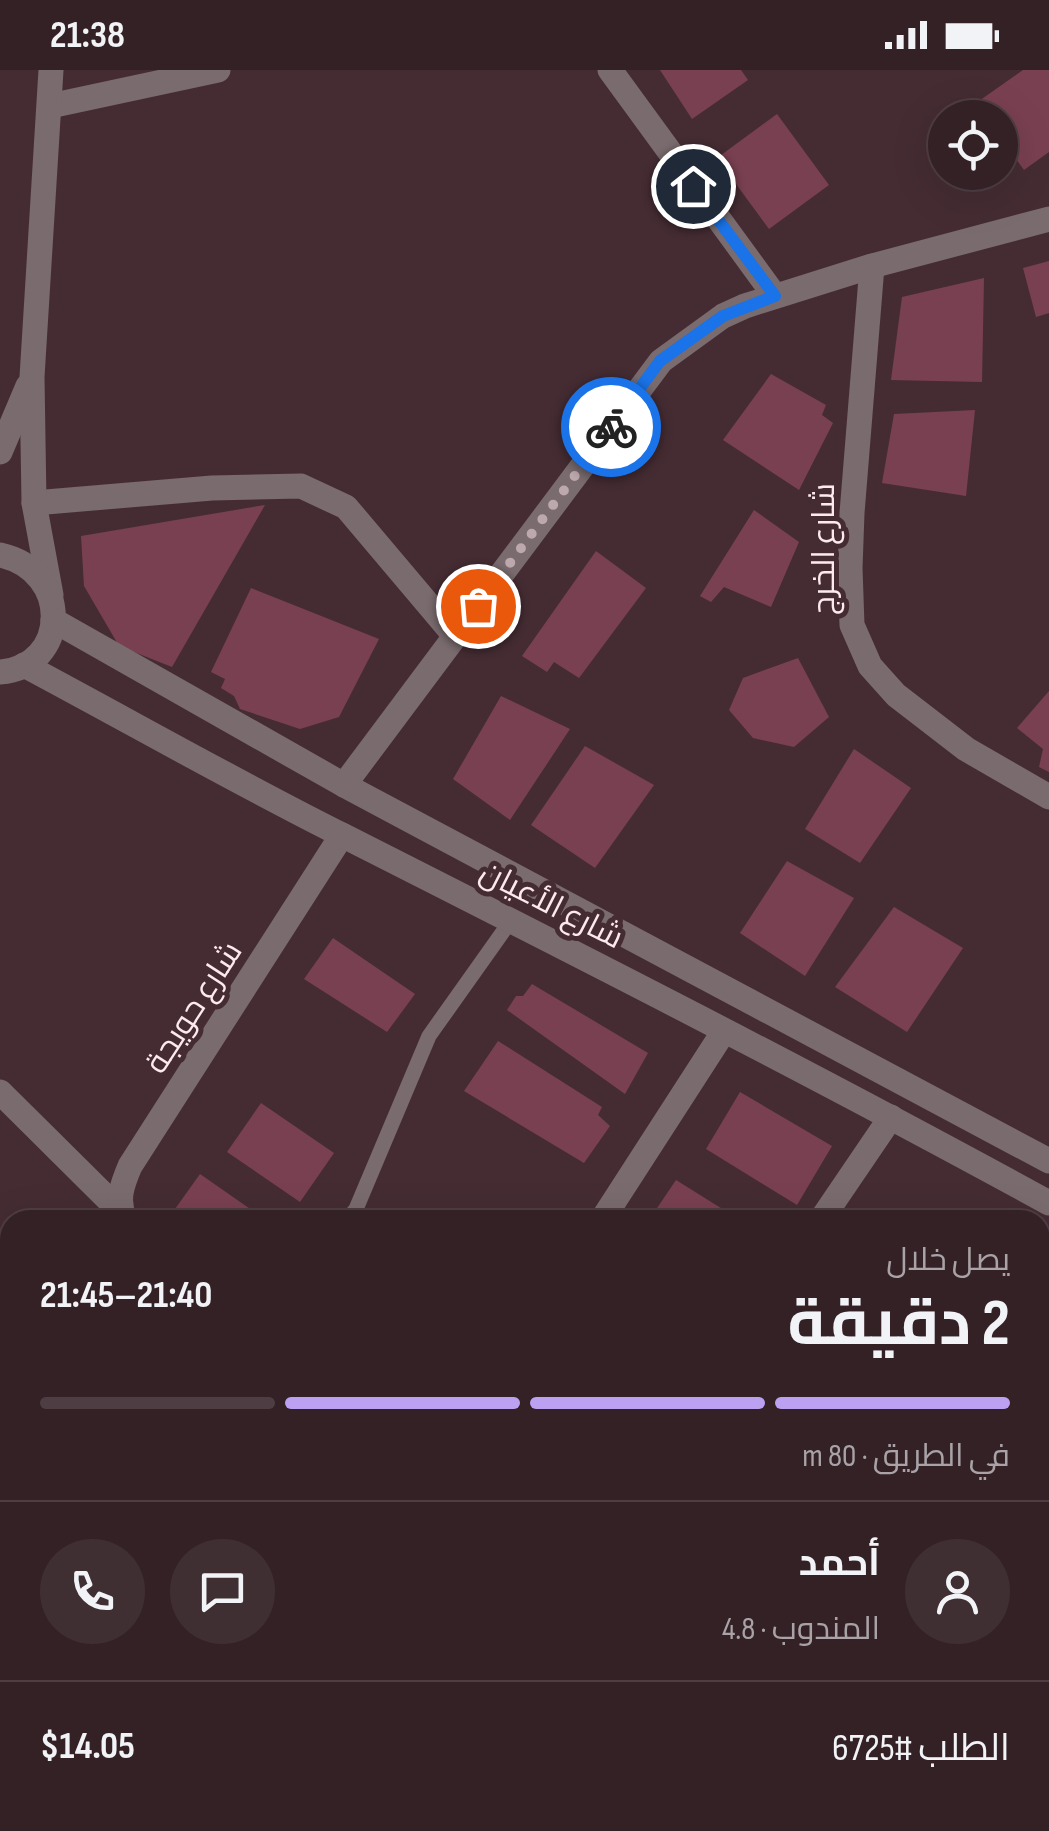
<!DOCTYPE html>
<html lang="ar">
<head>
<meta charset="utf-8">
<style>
  :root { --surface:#342126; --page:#3f2e32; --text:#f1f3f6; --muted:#a9a3a7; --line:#4e3e43; --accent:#bca0f2 }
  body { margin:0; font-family:"Sofia Sans Condensed",Cairo,sans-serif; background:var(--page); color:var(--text); direction:rtl; height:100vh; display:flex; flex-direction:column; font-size:38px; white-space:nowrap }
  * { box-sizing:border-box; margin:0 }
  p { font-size:32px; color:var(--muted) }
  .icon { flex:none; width:55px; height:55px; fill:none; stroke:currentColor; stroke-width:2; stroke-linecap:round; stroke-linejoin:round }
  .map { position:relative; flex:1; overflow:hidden; direction:ltr }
  .sheet { position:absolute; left:0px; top:1140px; width:1050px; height:622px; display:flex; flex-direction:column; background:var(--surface); border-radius:30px 30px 0 0; box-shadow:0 10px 40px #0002,0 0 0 2px var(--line); direction:rtl }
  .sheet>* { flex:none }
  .fabs { position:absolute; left:928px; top:30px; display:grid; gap:20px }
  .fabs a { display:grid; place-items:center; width:90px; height:90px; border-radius:50%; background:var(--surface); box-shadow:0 10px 40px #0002,0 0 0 2px var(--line); font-size:50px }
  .pin { position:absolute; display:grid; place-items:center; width:85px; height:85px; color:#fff; margin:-42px; border:5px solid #fff; border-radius:50%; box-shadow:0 2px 10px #0007 }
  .courier { position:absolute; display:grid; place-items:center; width:100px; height:100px; margin:-50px; border:8px solid #1a73e8; border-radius:50%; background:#fff; color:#222; box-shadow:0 2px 12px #0007 }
  .head em { font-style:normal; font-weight:700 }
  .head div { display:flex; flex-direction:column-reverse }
  .head { display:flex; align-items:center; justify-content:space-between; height:170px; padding:0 40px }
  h1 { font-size:65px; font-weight:700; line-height:75px }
  .bar { display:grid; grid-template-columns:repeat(4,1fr); gap:15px 10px; align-content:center; height:120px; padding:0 40px }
  .bar i { height:12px; border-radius:8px; background:var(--line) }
  .bar .active { background:var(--accent) }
  .bar p { grid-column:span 4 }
  .line { display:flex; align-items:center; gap:25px; padding:0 40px; border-top:2px solid var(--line) }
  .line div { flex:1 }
  .round { display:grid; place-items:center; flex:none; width:105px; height:105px; border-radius:52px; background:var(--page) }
  .status { display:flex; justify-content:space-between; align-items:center; height:70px; padding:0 50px; background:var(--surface); direction:ltr }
  .status svg { height:28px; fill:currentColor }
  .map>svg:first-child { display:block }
</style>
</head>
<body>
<div class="status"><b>21:38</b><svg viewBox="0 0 49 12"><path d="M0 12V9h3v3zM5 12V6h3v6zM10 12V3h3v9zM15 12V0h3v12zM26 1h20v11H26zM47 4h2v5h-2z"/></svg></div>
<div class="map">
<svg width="1049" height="1761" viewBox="0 0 1049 1761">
  <rect width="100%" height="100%" fill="#452c33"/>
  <!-- building -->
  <g fill="#794051">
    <polygon points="660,0 741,0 748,10 692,49"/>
    <polygon points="1023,0 1049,0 1049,82 1024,100 1000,67 1000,48 986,48 976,33"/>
    <polygon points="777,44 829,115 769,159 717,88"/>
    <polygon points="1049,191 1049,243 1036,247 1023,198"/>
    <polygon points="984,208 982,312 891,310 902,227"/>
    <polygon points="771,304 826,335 822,345 833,353 799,420 723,370"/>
    <polygon points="975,340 966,426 882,413 894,344"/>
    <polygon points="265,435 172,597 119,576 84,516 81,466"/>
    <polygon points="754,440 799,472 771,537 724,517 711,532 700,526"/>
    <polygon points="596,481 646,518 579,608 554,592 547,602 522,586"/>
    <polygon points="251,518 379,569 339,647 300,659 240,639 234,626 221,618 225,609 211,602"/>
    <polygon points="798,588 829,647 794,677 753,668 729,640 743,608"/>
    <polygon points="1049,621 1049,702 1039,697 1043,679 1017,658"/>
    <polygon points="501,626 570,659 510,750 453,709"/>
    <polygon points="585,676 654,715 595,798 531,755"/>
    <polygon points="854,679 911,718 860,793 805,759"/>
    <polygon points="787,791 854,828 805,906 740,863"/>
    <polygon points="894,837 963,878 907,962 835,917"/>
    <polygon points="333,868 415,924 387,962 304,909"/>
    <polygon points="532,914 648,983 625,1024 507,940 516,926 523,926"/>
    <polygon points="498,971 602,1037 598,1045 610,1056 584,1093 464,1021"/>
    <polygon points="740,1022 832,1076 797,1135 706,1079"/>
    <polygon points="261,1033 334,1083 300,1132 227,1082"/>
    <polygon points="200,1104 266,1150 175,1150 170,1146"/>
    <polygon points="676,1110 740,1150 649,1150"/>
    <polygon points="1040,1334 1049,1339 1049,1617 1040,1630"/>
    <polygon points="66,1752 89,1752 103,1761 61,1761"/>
    <polygon points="261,1752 302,1752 316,1761 256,1761"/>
    <polygon points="497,1752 960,1752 954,1761 491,1761"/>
  </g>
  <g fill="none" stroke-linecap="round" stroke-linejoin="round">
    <!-- service -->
    <g stroke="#796b6e" stroke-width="15">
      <polyline points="347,1150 356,1139 429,966 512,849"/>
      <polyline points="470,1761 475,1752"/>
    </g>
    <!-- minor -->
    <g stroke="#796b6e" stroke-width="25">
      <polyline points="610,0 775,226"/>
      <polyline points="50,36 218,0"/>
      <polyline points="872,196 852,443 850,498 852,555 870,596 896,625 966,679 1049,727"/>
      <polyline points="0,382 28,316"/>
      <polyline points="34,433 212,418 301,416 346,437 455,566"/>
      <polyline points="51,525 34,433 32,307 51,0"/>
      <polyline points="0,1022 120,1141"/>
      <path d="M125,1150C116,1130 122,1115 130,1096L342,765"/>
      <polyline points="602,1150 724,961"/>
      <polyline points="821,1150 891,1047"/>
      <polyline points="0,1542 10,1527"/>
      <polyline points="0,1642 10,1649"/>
      <polyline points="156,1752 168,1761"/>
      <polyline points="201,1761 206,1752"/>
      <polyline points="410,1761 415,1752"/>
    </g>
    <!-- tertiary -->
    <g stroke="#796b6e" stroke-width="25">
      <path d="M0,485C73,501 69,597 0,602"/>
      <polyline points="53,550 344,715 1049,1091"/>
      <path d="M24,595C131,652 236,712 344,766C581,886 817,1006 1049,1133"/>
      <polyline points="344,715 661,291 723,246 745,236 872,196 1049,149"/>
    </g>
  </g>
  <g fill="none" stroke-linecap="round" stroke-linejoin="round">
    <!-- done -->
    <polyline stroke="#bca8ad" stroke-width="10" stroke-dasharray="0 18" points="478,536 611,357"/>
    <!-- route -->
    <polyline stroke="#1a73e8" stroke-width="12" points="611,357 660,291 723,246 775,226 693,116"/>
  </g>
  <g text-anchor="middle" stroke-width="10" stroke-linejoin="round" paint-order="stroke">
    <!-- street labels -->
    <g font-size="32" fill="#fceaee" stroke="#452c33">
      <text transform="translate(823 479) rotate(-90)" y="11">شارع الخرج</text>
      <text transform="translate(552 834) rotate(27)" y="11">شارع الأعيان</text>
      <text transform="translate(193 937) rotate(-57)" y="11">شارع حويجة</text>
    </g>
  </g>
</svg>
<div class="fabs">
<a><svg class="icon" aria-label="locate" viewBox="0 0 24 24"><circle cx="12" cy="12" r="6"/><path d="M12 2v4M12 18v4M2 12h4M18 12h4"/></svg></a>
</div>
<div class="pin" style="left:478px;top:536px;background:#ea580c"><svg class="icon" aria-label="bag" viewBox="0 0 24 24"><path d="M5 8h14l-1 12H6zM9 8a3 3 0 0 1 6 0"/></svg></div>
<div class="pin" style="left:693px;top:116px;background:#1f2937"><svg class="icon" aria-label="home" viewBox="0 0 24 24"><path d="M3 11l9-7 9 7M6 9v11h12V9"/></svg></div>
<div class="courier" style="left:611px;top:357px"><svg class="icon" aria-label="bike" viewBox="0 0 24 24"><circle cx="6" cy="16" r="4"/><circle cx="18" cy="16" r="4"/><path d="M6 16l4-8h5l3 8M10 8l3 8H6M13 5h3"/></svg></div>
<section class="sheet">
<div class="head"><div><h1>2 دقيقة</h1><p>يصل خلال</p></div><em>21:40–21:45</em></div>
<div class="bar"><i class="active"></i><i class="active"></i><i class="active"></i><i></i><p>في الطريق · 80 m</p></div>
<div class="line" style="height:180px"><a class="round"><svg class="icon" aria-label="person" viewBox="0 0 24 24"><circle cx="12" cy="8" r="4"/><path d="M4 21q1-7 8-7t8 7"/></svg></a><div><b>أحمد</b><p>المندوب · 4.8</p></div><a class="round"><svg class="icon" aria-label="chat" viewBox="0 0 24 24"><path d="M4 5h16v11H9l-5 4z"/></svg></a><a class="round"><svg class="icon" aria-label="phone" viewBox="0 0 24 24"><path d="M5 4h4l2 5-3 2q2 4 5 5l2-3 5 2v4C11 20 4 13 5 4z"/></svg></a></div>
<div class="line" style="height:130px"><div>الطلب #6725</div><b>$14.05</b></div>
</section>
</div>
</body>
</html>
